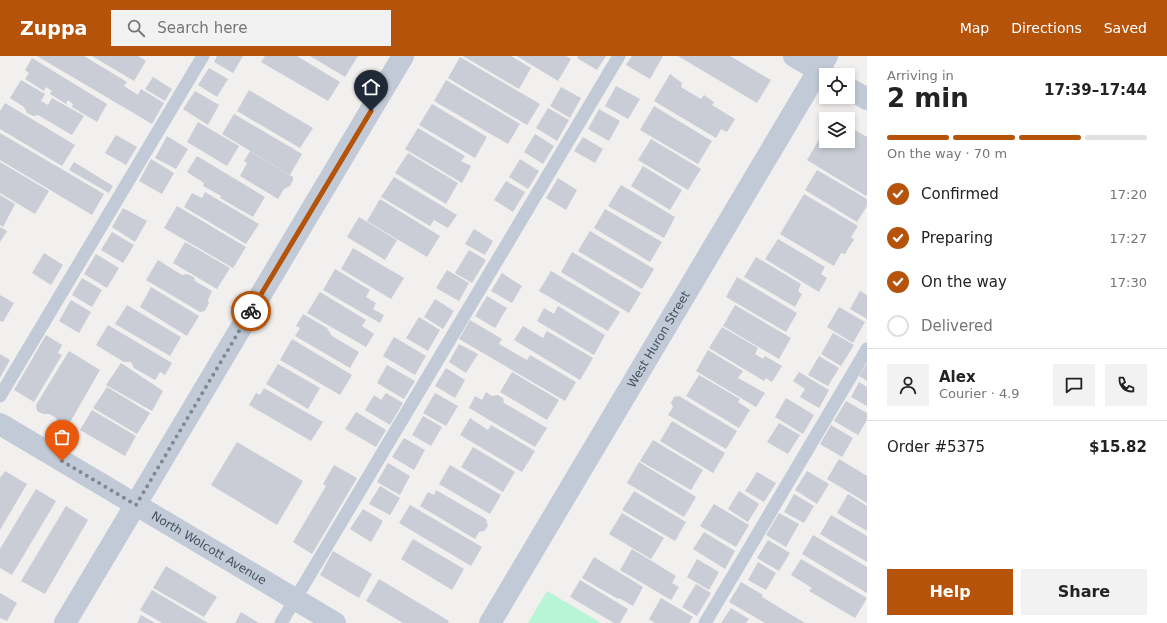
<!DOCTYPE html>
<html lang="en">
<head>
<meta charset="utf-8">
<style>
  :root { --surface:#fff; --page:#f2f2f2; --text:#222; --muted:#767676; --line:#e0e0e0; --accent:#b45309 }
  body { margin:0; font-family:"DejaVu Sans",sans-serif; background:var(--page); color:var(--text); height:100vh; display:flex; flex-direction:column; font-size:15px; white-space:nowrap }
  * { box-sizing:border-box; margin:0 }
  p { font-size:13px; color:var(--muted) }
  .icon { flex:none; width:22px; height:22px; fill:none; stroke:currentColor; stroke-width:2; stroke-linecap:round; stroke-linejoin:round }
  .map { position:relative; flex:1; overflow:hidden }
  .details { display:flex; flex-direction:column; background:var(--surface); width:300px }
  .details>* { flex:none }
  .tools { position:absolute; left:819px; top:12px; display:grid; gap:8px }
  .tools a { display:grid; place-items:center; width:36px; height:36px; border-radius:0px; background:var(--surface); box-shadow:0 2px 6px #0003; font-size:20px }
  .pin { position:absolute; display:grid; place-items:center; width:34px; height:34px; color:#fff; margin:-41px -17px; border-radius:50% 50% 50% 0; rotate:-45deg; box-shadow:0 0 4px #0007 }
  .pin .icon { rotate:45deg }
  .courier { position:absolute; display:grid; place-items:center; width:40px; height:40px; margin:-20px; border:3px solid #b45309; border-radius:50%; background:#fff; color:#222; box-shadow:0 1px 5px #0007 }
  .headline em { font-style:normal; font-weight:800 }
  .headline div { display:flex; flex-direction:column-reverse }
  .headline { display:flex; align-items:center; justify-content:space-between; height:68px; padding:0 20px }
  h1 { font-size:26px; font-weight:800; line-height:30px }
  .bar { display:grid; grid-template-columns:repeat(4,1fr); gap:6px 4px; align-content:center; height:48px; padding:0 20px }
  .bar i { height:5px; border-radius:3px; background:var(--line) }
  .bar .on { background:var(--accent) }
  .bar p { grid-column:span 4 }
  .line { display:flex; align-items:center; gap:10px; padding:0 20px; border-top:1px solid var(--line) }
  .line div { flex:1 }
  .round { display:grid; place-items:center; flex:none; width:42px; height:42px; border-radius:0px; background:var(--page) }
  ol { padding:0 20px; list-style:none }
  li { display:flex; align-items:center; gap:12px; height:44px }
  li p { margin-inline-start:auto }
  li .icon { padding:4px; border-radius:50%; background:var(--accent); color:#fff; stroke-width:4 }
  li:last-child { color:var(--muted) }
  li i { width:22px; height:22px; border:2px solid var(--line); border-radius:50% }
  .action { display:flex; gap:8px; margin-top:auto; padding:8px 20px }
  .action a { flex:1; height:46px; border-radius:0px; background:var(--accent); color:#fff; font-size:16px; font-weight:800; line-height:46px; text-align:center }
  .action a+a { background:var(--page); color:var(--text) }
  header { display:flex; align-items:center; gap:24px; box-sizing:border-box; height:56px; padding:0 20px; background:var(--accent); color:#fff }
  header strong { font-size:19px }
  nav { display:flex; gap:22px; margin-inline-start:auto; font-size:14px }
  .search { width:280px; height:36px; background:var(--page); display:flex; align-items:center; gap:10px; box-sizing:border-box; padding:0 14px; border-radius:0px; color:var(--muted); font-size:15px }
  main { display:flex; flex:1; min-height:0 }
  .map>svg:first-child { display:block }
</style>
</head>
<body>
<header>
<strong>Zuppa</strong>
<div class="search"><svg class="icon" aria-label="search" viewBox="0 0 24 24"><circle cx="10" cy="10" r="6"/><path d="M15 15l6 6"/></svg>Search here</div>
<nav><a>Map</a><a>Directions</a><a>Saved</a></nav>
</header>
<main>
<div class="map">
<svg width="867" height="567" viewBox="0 0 867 567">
  <rect width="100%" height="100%" fill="#f2efef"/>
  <!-- green -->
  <polygon fill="#b8f4d6" points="547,535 596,564 601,567 528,567"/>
  <!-- building -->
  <g fill="#cacdd5">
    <polygon points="37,0 84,0 127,26 124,30 138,39 141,33 164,47 152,68"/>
    <polygon points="92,0 138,0 146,5 134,25"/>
    <polygon points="217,0 243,0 233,17 214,6"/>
    <polygon points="265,0 297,0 340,26 328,45 261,6"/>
    <polygon points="310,0 358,0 345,21"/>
    <polygon points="463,0 511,0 531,12 519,33"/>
    <polygon points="517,0 566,0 571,3 558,25"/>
    <polygon points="578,0 606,0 597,14 577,2"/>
    <polygon points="632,0 663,0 650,23 626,9"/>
    <polygon points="678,0 730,0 771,24 757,47"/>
    <polygon points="460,1 540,48 527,69 448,22"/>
    <polygon points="32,2 107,48 97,66 72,51 73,48 68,44 66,48 50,38 52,35 46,31 44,35 25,23 29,17 25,14"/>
    <polygon points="209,12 228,23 217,41 198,29"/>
    <polygon points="670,18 682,27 681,31 701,43 704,39 714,46 712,49 735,63 727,76 721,73 716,82 654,45"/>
    <polygon points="153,21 172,33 165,45 145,33"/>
    <polygon points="21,24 45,38 41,45 48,49 52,42 84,60 72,79 38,59 33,60 27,57 24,51 10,42"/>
    <polygon points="446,24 520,68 508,88 434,45"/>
    <polygon points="616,30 640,43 628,63 605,50"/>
    <polygon points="561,31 581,42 570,62 550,50"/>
    <polygon points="249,34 313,72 300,92 237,55"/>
    <polygon points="195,35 219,49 208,69 183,53"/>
    <polygon points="5,47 75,89 62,110 0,73 0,55"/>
    <polygon points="432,48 487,81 475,102 419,69"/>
    <polygon points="654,50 712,85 698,108 640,74"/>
    <polygon points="548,52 569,64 557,85 536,72"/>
    <polygon points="599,53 620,65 609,85 588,73"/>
    <polygon points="234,58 302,98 290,119 222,78"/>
    <polygon points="198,66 239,90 227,110 187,86"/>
    <polygon points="848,70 867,81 867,138 866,140 807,104 826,72 826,85 848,85"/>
    <polygon points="418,72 465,100 461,105 471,110 462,127 405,93"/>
    <polygon points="0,77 104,138 92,159 0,104"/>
    <polygon points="535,78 554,90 543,108 524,96"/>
    <polygon points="116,79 137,91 126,109 105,97"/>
    <polygon points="167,80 188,93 176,113 155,102"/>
    <polygon points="583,81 603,93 595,107 574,95"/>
    <polygon points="651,83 701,113 688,134 638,104"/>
    <polygon points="250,95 293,121 293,124 290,130 284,133 278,143 240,120 247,107 244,105"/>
    <polygon points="408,97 458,127 446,148 395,117"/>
    <polygon points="197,100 265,141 253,161 220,142 221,140 203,130 204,127 187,116"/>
    <polygon points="151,103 174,117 162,138 139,125"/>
    <polygon points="520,103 539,115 528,133 509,121"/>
    <polygon points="0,106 49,135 35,158 0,137"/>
    <polygon points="74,106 113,130 109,137 69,114"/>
    <polygon points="643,110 682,134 670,154 631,130"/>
    <polygon points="817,114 867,143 867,150 857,166 805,134"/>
    <polygon points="394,121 457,159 448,172 434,164 430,170 381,141"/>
    <polygon points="558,122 577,134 566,154 546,142"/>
    <polygon points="506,125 525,136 513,156 494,144"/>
    <polygon points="621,129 675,161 664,182 608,150"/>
    <polygon points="205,136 259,168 246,188 184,151 192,137 202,142"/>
    <polygon points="804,138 858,170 851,181 854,184 849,191 845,198 841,197 834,210 780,178"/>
    <polygon points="0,139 15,148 3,171 0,169"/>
    <polygon points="380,143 440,180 427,201 367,165"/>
    <polygon points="177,150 246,191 233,212 164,172"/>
    <polygon points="123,152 147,165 135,186 112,171"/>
    <polygon points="605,153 662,186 650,206 594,172"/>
    <polygon points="359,161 397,184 385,204 347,181"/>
    <polygon points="0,171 7,175 0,186"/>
    <polygon points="474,173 493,185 485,199 465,188"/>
    <polygon points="590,175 654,213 642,233 578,195"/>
    <polygon points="112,176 134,189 123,207 101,194"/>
    <polygon points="778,183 825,211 821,218 827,222 819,236 765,203"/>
    <polygon points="185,186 230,212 217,233 173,207"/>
    <polygon points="353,192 404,222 391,243 341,213"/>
    <polygon points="469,194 486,204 472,227 455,217"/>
    <polygon points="572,196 641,237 629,257 561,216"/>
    <polygon points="44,197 63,209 51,229 32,217"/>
    <polygon points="96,198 119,212 107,232 84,218"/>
    <polygon points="756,201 801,228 798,235 802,238 795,251 744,221"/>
    <polygon points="158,204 182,219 187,218 194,221 195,225 212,235 208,244 209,247 205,255 200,256 146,224"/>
    <polygon points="335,213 370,234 366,241 376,247 373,253 384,259 380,267 323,234"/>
    <polygon points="447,214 469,227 459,245 436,232"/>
    <polygon points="551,215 620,256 608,275 539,235"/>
    <polygon points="502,217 522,230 512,247 491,235"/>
    <polygon points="737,221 797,257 786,276 726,241"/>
    <polygon points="82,222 102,234 92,251 72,239"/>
    <polygon points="151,231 199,260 187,280 140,251"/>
    <polygon points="860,235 867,239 867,263 850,253"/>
    <polygon points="320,236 366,264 362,270 374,278 366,291 307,257"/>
    <polygon points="0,239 14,247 3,266 0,265"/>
    <polygon points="487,240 507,252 495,272 475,260"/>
    <polygon points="435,243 454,255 443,273 424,261"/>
    <polygon points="71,244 91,256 79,277 59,265"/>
    <polygon points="127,249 181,281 170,300 115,268"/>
    <polygon points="735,249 791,282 779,303 723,270"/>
    <polygon points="558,250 605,279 594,299 537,265 544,252 554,258"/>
    <polygon points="839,251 865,266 853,287 827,271"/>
    <polygon points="303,258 327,272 332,280 359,296 350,312 295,280 300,272 296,270"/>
    <polygon points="419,261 440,274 428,295 406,282"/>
    <polygon points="470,264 502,283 499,288 527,304 530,299 576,326 565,345 459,283"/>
    <polygon points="108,269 172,307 165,319 160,316 155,324 134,312 131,306 124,306 96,289"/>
    <polygon points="523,270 543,282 547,275 593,302 580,324 514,284"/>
    <polygon points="722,271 758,292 755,298 763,303 765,300 782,310 772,326 766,322 764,325 709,292"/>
    <polygon points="833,277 854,289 841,310 821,298"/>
    <polygon points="46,279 62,289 58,297 62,299 34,346 14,334"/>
    <polygon points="394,281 426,300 415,319 383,300"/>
    <polygon points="292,283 352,319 340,339 280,304"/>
    <polygon points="459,288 478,298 466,317 449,306"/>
    <polygon points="708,294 743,315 738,322 765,337 756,351 696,315"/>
    <polygon points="69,295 100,314 69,368 62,369 57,365 56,362 49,358 43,358 37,355 36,349"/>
    <polygon points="0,298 10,304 0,322"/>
    <polygon points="819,300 839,312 828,330 808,319"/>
    <polygon points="121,307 163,335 152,355 106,329"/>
    <polygon points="867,307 867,325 859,320"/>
    <polygon points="278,308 320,332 308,353 266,328"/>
    <polygon points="387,309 415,325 404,343 377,327"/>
    <polygon points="446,312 465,324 455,342 435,330"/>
    <polygon points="512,316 559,344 547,364 500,336"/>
    <polygon points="799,316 829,334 819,352 800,341 805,333 793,325"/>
    <polygon points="699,319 740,343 738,346 750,354 739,372 686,340"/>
    <polygon points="859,326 867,331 867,350 851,341"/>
    <polygon points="107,331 150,357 137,378 93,352"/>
    <polygon points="264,332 323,366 311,385 249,349 256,337 260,339"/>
    <polygon points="486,336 492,340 498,339 503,342 504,347 547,372 535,391 469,352 475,340 482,344"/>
    <polygon points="386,337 403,347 390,369 365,354 374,339 381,344"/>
    <polygon points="435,337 458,350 446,370 423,357"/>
    <polygon points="679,340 737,375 726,393 668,359 673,351 671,347 674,341"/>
    <polygon points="786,342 814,359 803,378 775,361"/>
    <polygon points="846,345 867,357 867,364 858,379 834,365"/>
    <polygon points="92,354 136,380 125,400 80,374"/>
    <polygon points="356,356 386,374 376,391 345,373"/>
    <polygon points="423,360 442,371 431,390 412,379"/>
    <polygon points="470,362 488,374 491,369 535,395 522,416 460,379"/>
    <polygon points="672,365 725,397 713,417 660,385"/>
    <polygon points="779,367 800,379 788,398 767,386"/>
    <polygon points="831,369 853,382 842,401 820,388"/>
    <polygon points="404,382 425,394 414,414 392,401"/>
    <polygon points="653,384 703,414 691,434 640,405"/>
    <polygon points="237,386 303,425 277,469 211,429"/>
    <polygon points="473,391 515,416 503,436 461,411"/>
    <polygon points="839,403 867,420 867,447 827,423"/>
    <polygon points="639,406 696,441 684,461 627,427"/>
    <polygon points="388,407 410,420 400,439 377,426"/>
    <polygon points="334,409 357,422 312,498 293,486 326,430 323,428"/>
    <polygon points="450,409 501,439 490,458 439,428"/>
    <polygon points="5,415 27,428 0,474 0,422"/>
    <polygon points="807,415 829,428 817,448 795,434"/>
    <polygon points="757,416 776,427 764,446 745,435"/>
    <polygon points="380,430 400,442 390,459 369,448"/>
    <polygon points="36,433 56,445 12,519 0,512 0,493"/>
    <polygon points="436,434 486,463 488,470 484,475 479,476 475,483 420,450 428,436 434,439"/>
    <polygon points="634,435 686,466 675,485 622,454"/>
    <polygon points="739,435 759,448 748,466 728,453"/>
    <polygon points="794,438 814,450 804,467 784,456"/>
    <polygon points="848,438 867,450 867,475 837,457"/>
    <polygon points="714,448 749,469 736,491 700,470"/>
    <polygon points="410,449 482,491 471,510 399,467"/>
    <polygon points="66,450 88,464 45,538 21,525"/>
    <polygon points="363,453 383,465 371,486 350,473"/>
    <polygon points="622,457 664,482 651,503 609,478"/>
    <polygon points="779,457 799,468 786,491 766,479"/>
    <polygon points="831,459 867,480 867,506 820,478"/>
    <polygon points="704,476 735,495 725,513 693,493"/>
    <polygon points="813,479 867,511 867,537 802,498"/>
    <polygon points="413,483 464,513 452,534 401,503"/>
    <polygon points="768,484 790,497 779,515 757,502"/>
    <polygon points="632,493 676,520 672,527 679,531 671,544 620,514"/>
    <polygon points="333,495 372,518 359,542 320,519"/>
    <polygon points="594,501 643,531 633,550 619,542 618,543 582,522"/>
    <polygon points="697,503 719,516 709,534 687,521"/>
    <polygon points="801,503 867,542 855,562 809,535 812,532 791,519"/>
    <polygon points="758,506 776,517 766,534 748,524"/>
    <polygon points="166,510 217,541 204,561 153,532"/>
    <polygon points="379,523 449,565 448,567 403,567 366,545"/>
    <polygon points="580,524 628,553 620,567 614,567 570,541"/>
    <polygon points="741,526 763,539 762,541 805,567 765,567 729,546"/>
    <polygon points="696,528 711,537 697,560 682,551"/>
    <polygon points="152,534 208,567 162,567 140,554"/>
    <polygon points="0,537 17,547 7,565 0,562"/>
    <polygon points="661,542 693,561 689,567 655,567 649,563"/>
    <polygon points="731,552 749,563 746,567 721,567"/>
    <polygon points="241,556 259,567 235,567"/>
    <polygon points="141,559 155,567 137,567"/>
  </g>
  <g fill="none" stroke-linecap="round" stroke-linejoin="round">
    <!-- service -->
    <g stroke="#c1cad6" stroke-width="13">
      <polyline points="0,340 203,0"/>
      <polyline points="281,567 619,0"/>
      <polyline points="705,567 867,293"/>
    </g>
    <!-- minor -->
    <g stroke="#c1cad6" stroke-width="22">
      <polyline points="794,0 826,19"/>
      <polyline points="848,32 867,43"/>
      <path id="s1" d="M0,368L335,567"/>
      <polyline points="65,567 403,0"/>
      <path id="s2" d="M490,567L827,0"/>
    </g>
  </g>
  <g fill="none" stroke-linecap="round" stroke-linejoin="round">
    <!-- done -->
    <polyline stroke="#828891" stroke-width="4" stroke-dasharray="0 7.2" points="62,405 136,449 251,255"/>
    <!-- route -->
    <polyline stroke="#b45309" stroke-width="5" points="251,255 371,55"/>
  </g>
  <g text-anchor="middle" stroke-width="4" stroke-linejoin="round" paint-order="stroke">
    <!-- street labels -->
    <g font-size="12" fill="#45505f" stroke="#fff">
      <text dy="4" stroke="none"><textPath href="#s2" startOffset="330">West Huron Street</textPath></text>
      <text dy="4" stroke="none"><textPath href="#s1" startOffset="243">North Wolcott Avenue</textPath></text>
    </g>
  </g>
</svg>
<div class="tools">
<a><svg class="icon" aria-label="locate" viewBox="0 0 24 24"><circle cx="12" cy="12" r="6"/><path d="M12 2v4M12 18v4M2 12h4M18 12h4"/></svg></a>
<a><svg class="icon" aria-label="layers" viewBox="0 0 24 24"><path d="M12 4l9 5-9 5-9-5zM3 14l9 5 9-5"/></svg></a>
</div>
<div class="pin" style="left:62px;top:405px;background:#ea580c"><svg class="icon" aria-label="bag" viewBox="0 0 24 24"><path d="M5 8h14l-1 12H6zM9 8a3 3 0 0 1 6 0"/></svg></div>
<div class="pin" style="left:371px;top:55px;background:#1f2937"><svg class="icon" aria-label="home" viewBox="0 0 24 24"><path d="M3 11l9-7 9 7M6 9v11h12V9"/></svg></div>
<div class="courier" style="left:251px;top:255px"><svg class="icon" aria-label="bike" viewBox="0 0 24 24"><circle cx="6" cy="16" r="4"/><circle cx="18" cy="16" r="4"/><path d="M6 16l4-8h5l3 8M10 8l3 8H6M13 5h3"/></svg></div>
</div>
<section class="details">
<div class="headline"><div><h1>2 min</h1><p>Arriving in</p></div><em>17:39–17:44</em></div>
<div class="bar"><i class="on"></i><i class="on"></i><i class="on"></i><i></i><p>On the way · 70 m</p></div>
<ol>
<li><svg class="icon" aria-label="check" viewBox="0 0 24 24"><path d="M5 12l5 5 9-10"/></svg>Confirmed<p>17:20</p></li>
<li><svg class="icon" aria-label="check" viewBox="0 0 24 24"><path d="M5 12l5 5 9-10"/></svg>Preparing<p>17:27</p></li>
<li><svg class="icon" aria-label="check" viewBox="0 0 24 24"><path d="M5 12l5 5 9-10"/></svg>On the way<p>17:30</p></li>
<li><i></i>Delivered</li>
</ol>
<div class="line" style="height:72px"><a class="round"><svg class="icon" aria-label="person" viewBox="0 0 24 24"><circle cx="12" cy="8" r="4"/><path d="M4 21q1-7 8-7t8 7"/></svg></a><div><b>Alex</b><p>Courier · 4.9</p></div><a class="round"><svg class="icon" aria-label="chat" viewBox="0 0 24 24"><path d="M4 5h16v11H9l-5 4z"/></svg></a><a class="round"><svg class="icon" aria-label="phone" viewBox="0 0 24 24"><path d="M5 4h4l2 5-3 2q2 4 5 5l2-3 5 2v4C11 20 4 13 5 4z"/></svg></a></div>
<div class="line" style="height:52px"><div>Order #5375</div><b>$15.82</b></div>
<div class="action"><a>Help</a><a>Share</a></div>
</section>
</main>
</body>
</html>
